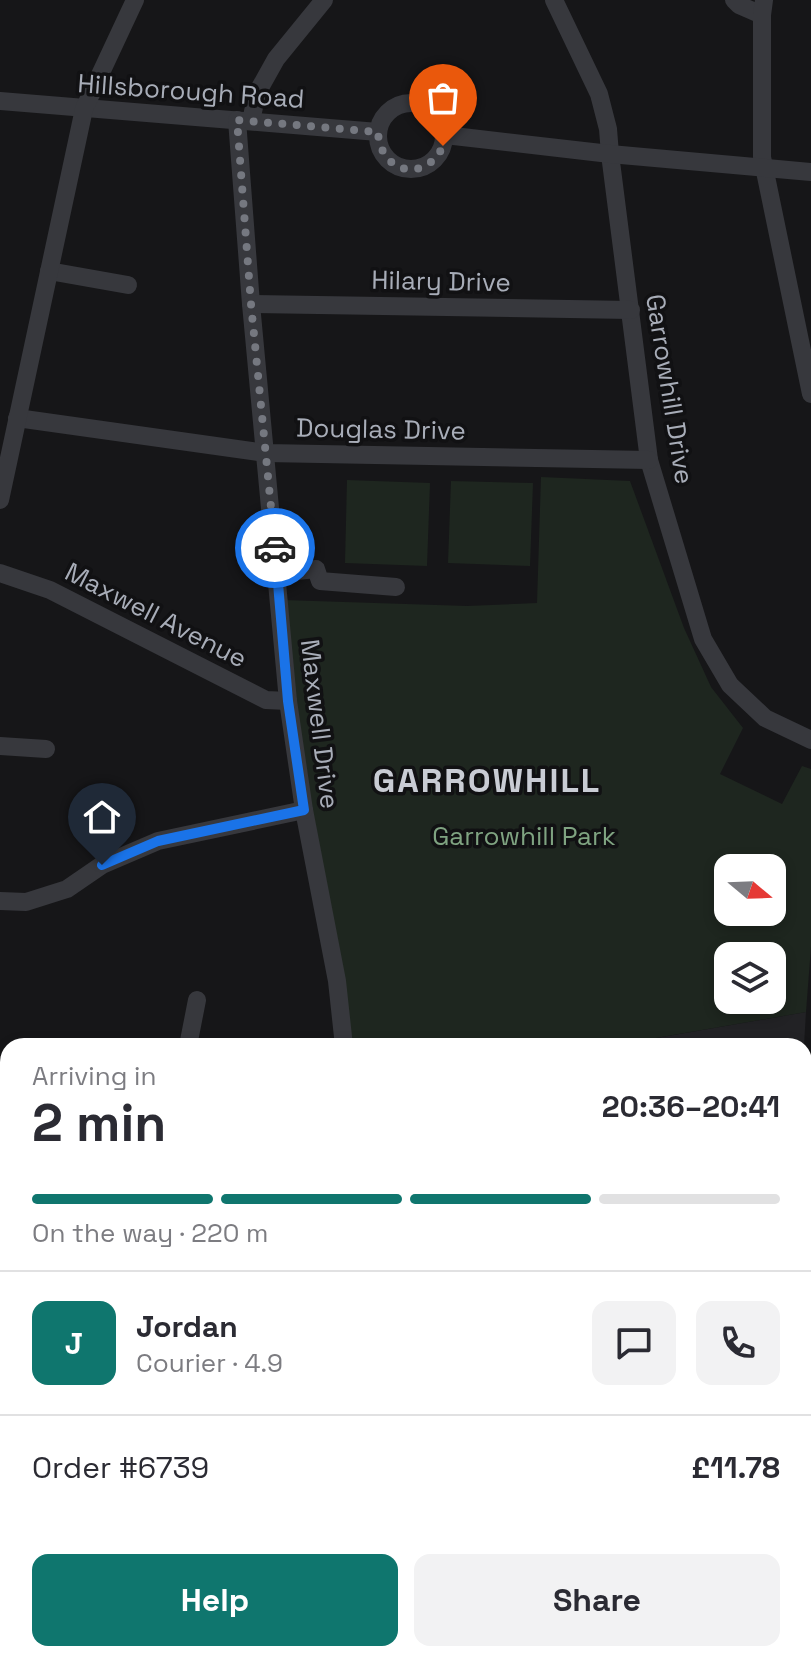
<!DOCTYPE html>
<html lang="en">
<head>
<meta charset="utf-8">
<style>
  :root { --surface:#fff; --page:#f2f2f3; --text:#2b2b33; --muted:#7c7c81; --line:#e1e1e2; --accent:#0f766e }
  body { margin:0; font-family:"Space Grotesk",sans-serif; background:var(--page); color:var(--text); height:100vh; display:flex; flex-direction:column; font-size:30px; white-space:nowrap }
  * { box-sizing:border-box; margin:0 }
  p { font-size:26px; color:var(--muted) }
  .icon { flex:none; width:44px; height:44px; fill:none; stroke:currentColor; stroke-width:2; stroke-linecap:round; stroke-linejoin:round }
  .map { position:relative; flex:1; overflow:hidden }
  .drawer { position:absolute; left:0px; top:1038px; width:812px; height:624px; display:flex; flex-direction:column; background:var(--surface); border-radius:24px 24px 0 0; box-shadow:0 4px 12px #0003 }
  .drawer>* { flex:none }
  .needle { width:52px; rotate:109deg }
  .buttons { position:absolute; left:714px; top:854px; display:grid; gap:16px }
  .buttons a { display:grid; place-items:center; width:72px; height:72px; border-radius:16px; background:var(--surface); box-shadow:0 4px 12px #0003; font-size:40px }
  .pin { position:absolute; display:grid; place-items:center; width:68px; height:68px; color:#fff; margin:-82px -34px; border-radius:50% 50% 50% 0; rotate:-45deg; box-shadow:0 0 8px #0007 }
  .pin .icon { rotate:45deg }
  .courier { position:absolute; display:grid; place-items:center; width:80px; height:80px; margin:-40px; border:6px solid #1a73e8; border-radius:50%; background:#fff; color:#222; box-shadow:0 2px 10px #0007 }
  .overview em { font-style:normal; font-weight:700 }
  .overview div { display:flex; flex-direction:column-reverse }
  .overview { display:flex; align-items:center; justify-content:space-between; height:136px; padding:0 32px }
  h1 { font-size:52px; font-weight:700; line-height:60px }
  .bar { display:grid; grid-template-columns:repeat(4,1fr); gap:12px 8px; align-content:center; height:96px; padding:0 32px }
  .bar i { height:10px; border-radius:6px; background:var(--line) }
  .bar .current { background:var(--accent) }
  .bar p { grid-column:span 4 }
  .line { display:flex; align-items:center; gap:20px; padding:0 32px; border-top:2px solid var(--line) }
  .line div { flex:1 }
  .round { display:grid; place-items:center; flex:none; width:84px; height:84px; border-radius:16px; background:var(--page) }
  .action { display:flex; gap:16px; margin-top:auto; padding:16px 32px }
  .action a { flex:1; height:92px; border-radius:16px; background:var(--accent); color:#fff; font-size:32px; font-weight:700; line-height:92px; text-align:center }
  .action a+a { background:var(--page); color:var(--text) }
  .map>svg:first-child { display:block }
</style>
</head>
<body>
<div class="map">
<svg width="811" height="1662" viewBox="0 0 811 1662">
  <rect width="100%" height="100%" fill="#161618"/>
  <!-- built -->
  <polygon fill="#222225" points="806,1012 804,1046 610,1046"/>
  <!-- green -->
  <g fill="#1e261f" fill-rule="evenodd">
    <path d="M541,477L630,481L684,628L711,687L743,728L720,774L782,804L802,766L811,769V947L806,1012L610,1046H353L310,813L283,600L467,606L537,603ZM728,868H772V912H728ZM728,956H772V1000H728Z"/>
    <polygon points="347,480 430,483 427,566 345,563"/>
    <polygon points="451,481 533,483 530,566 448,563"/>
  </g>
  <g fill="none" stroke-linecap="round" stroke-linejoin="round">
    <!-- minor -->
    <g stroke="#37383d" stroke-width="18">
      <polyline points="554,0 599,94 608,129 610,154 649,460 703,639 730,685 765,718 811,740"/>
      <polyline points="734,0 739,5 762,15"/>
      <polyline points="764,0 762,15 762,157 811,394"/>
      <polyline points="0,101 378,132"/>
      <circle cx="411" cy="136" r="33"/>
      <polyline points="237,120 251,304 288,701 304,810 337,981 344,1046"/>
      <polyline points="251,121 257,93 276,59 324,0"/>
      <polyline points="445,135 610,154 811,172"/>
      <polyline points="49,271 128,285"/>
      <polyline points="251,304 631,310"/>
      <polyline points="17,418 266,453 649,460"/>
      <polyline points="0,500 84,109 135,0"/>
      <polyline points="0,573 50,590 266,700 288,701"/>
      <polyline points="277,573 316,569 320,581 396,587"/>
      <polyline points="0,746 46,749"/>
      <polyline points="0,901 26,902 67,889 102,865 158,841 304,810"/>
      <polyline points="188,1046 197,1000"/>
      <polyline points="0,1093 8,1095"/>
      <polyline points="804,1259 811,1170"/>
      <polyline points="804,1442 811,1448"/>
      <polyline points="0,1494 8,1479"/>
      <polyline points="0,1594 8,1598"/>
      <polyline points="804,1636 811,1628"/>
      <polyline points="133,1654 150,1662"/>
      <polyline points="673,1654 699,1662"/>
      <polyline points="339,1662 345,1654"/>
      <polyline points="578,1662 585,1654"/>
      <polyline points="780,1662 788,1654"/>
    </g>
  </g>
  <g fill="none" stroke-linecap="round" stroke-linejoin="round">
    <!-- done -->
    <path stroke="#757880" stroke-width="8" stroke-dasharray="0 14.4" d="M275,548L251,304L237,120L378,132C380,173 425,184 443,146"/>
    <!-- route -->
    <polyline stroke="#1a73e8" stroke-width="10" points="102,865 158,841 304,810 288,701 275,548"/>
  </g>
  <g text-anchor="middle" stroke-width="7" stroke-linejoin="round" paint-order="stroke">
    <!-- street labels -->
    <g font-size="26" fill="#a8adb8" stroke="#111113">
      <text transform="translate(191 91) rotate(4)" y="9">Hillsborough Road</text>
      <text transform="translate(441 281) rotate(1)" y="9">Hilary Drive</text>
      <text transform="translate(670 389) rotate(81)" y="9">Garrowhill Drive</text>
      <text transform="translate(381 429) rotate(1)" y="9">Douglas Drive</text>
      <text transform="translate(156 615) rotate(27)" y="9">Maxwell Avenue</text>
      <text transform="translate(320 724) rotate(83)" y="9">Maxwell Drive</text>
    </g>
    <!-- park labels -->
    <g font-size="26" fill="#7fa381" stroke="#111113">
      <text x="524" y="845">Garrowhill Park</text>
    </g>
    <!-- district labels -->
    <g font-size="34" font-weight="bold" letter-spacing="2" fill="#c9ccd4" stroke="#111113">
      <text x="487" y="792">GARROWHILL</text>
    </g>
  </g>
</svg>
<div class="buttons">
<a><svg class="needle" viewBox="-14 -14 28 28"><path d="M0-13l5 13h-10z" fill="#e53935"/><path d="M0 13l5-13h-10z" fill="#7c7c81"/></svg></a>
<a><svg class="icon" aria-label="layers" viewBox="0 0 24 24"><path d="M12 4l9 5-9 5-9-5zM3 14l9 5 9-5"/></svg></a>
</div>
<div class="pin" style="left:443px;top:146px;background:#ea580c"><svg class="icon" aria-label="bag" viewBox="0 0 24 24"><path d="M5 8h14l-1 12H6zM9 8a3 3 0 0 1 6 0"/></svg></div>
<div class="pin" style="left:102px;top:865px;background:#1f2937"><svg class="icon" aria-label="home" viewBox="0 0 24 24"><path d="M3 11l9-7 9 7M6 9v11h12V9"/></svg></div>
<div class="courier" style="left:275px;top:548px"><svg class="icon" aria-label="car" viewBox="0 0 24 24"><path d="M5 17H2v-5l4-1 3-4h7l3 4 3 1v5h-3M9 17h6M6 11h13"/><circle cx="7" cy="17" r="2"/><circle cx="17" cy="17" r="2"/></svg></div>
<section class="drawer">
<div class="overview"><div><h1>2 min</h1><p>Arriving in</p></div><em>20:36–20:41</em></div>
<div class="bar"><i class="current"></i><i class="current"></i><i class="current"></i><i></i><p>On the way · 220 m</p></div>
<div class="line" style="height:144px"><b class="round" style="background:var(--accent);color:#fff">J</b><div><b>Jordan</b><p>Courier · 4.9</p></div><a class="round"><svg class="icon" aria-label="chat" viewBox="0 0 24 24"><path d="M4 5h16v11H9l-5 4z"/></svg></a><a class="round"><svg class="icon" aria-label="phone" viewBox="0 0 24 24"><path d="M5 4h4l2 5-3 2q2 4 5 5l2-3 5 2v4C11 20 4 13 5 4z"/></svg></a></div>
<div class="line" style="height:104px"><div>Order #6739</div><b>£11.78</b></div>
<div class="action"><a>Help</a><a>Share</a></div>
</section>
</div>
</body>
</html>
